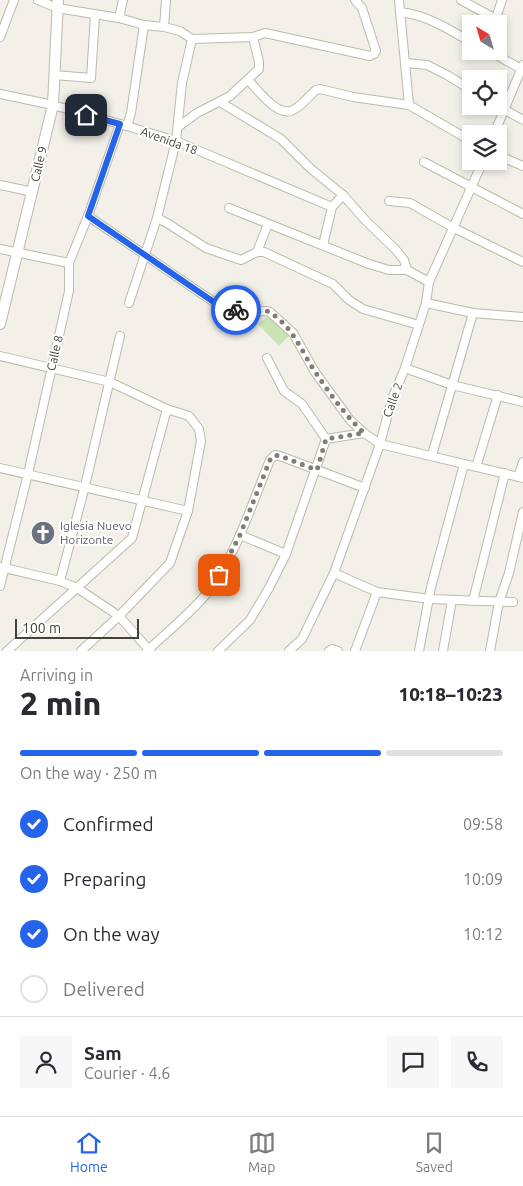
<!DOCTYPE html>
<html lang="en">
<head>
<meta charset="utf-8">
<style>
  :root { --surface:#fff; --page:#f7f7f7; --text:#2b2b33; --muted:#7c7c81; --line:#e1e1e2; --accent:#2563eb }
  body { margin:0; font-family:Ubuntu,sans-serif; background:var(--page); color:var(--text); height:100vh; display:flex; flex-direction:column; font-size:19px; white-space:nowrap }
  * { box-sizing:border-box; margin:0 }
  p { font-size:16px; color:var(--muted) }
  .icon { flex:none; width:28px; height:28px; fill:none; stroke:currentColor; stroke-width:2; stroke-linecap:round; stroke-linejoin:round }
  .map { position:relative; height:651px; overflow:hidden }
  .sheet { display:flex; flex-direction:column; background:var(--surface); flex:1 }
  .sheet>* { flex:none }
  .needle { width:32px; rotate:323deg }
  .fabs { position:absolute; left:462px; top:15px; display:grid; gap:10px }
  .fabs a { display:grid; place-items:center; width:45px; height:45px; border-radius:0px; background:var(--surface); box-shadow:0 2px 8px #0003; font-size:25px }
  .scale { position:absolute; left:15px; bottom:12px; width:124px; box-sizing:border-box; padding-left:5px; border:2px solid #454137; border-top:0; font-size:14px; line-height:18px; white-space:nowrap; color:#454137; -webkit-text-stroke:4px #fff; paint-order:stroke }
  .pin { position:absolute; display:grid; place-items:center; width:42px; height:42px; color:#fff; margin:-21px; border-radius:10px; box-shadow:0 2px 8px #0006 }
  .courier { position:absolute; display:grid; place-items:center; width:50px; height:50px; margin:-25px; border:4px solid #2563eb; border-radius:50%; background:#fff; color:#222; box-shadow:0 1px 6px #0007 }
  .overview em { font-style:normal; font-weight:800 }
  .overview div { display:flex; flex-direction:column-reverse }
  .overview { display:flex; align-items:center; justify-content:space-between; height:85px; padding:0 20px }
  h1 { font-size:32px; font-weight:800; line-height:38px }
  .bar { display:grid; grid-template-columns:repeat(4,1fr); gap:8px 5px; align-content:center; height:60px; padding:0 20px }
  .bar i { height:6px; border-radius:4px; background:var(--line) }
  .bar .on { background:var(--accent) }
  .bar p { grid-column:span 4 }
  .line { display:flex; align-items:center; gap:12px; padding:0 20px; border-top:1px solid var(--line) }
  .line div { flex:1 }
  .round { display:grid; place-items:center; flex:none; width:52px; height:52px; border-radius:0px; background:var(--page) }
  ol { padding:0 20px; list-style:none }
  li { display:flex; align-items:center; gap:15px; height:55px }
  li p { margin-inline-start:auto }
  li .icon { padding:5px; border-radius:50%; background:var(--accent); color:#fff; stroke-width:4 }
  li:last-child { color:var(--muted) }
  li i { width:28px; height:28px; border:2px solid var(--line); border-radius:50% }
  .tab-bar { display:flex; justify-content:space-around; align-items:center; height:70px; border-top:1px solid var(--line); background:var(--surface); font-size:14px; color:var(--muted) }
  .tab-bar a { display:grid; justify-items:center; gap:2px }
  .tab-bar .on { color:var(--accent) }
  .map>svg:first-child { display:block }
</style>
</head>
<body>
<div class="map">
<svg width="523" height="651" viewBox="0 0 523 651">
  <rect width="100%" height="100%" fill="#f2f0e8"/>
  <!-- park -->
  <polygon fill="#c9e3b4" points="270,314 290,335 279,346 258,324"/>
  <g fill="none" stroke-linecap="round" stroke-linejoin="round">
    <!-- minor casing -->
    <g stroke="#bdb9ab" stroke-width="10">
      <g id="minor">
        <polyline points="38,0 57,8 119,18 144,25 164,27 180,31 192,39 253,37 265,33 370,56 374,54 376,51 362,8 355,0"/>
        <polyline points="399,0 409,105"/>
        <polyline points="461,0 496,19"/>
        <path d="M400,12C427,15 448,29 471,42"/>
        <polyline points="119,18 123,0"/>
        <polyline points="494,24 502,0"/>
        <polyline points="164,27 166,0"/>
        <polyline points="0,37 14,0"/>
        <polyline points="489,51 523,70"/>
        <polyline points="406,63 427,65 447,75 471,90"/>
        <polyline points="54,75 91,78 95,15"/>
        <path d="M248,80C258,90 279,120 295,109C303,104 309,96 316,90L320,89L353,97L409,105L471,141"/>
        <polyline points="0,94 53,105 127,126 176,141 332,207"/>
        <polyline points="220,102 281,139 310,168 343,195 366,221 396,250 404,260 407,270"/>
        <polyline points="498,106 523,120"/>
        <polyline points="127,126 131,113 144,25"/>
        <polyline points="178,127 197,113 230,96 259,69 259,62 253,37"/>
        <polyline points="494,134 523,65"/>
        <polyline points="499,156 523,166"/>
        <polyline points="424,162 523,214"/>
        <polyline points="0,185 33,192"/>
        <polyline points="389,201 410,203 452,227 523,262"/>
        <polyline points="229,208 369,264 389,270 407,270 429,282"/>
        <polyline points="88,216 221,307 245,312 267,311 270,312 293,333 315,372 350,420 364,433 380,444 523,478"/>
        <polyline points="157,218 167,223 206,248 241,260 257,252 264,252 333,284 349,300 363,309 419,325"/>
        <polyline points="323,245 332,207 343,195"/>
        <polyline points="0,249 69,263"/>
        <polyline points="257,252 268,224"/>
        <polyline points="129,303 157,218 176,141 182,83 192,39"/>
        <polyline points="426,303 473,313 523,317"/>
        <polyline points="0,356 110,382 167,409 189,416 199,429 201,441 188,511 170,563 119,616 81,651"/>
        <polyline points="267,358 284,391 302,404 326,439"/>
        <polyline points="405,368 452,385 523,402"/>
        <polyline points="326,439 364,433"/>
        <polyline points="432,455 473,313"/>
        <polyline points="476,467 498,395"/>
        <polyline points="0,468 188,511"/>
        <polyline points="518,477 523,462"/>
        <polyline points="240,535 286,554"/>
        <polyline points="0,567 60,581 77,588 119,616 150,651"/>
        <polyline points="334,573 377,592 430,599 513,602"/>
        <polyline points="60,581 85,486 120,336"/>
        <polyline points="0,586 28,474 69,291 69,263 88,216 120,124"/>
        <polyline points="473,601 505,473"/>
        <polyline points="7,651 132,538 167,409"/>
        <path d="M147,651C167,632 190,614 208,592C235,558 253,501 270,460L275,455L280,456L365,488"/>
        <polyline points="218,651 250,620 269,588 286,554 326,439"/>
        <polyline points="289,651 302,639 334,573 380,444 392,399 405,368 426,303 429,282 483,161"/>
        <polyline points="329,651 332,649 338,651"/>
        <polyline points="355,651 377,592"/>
        <polyline points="419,651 431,587 464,464"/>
        <polyline points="443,651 452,600"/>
        <polyline points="490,651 499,602 509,573 523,512"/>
      </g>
    </g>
    <!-- tertiary casing -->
    <g stroke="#bdb9ab" stroke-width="12">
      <polyline id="tertiary" points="0,324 53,105 58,0"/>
    </g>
    <!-- minor -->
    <use href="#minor" stroke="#fff" stroke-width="8"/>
    <!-- tertiary -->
    <use href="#tertiary" stroke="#fff" stroke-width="10"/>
  </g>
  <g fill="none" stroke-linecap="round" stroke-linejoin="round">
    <!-- done -->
    <path stroke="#827e75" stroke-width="5" stroke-dasharray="0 9" d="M219,575L240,535L270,460L275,455L280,456L317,470L326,439L364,433C345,415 330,394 316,373C301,351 292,324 267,311L245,312L236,310"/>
    <!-- route -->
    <polyline stroke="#2563eb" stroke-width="6" points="86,115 120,124 88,216 221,307 236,310"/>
  </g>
  <!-- icons -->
  <defs>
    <g id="church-disc" transform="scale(1.25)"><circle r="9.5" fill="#6b7280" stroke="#fff"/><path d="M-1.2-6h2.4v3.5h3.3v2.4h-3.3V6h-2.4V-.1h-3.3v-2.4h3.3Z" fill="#fff"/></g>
  </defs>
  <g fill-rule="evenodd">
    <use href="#church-disc" x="43" y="533"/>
  </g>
  <g text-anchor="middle" stroke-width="4" stroke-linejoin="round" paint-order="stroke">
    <!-- street labels -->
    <g font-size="12" fill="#454137" stroke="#fff">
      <text transform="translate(169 141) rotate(20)" y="4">Avenida 18</text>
      <text transform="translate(39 164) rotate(-77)" y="4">Calle 9</text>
      <text transform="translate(55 353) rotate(-77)" y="4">Calle 8</text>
      <text transform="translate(393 400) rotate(-70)" y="4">Calle 2</text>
    </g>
    <!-- worship labels -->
    <g font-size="12" fill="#5b616d" stroke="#fff" text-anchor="start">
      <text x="60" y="530">Iglesia Nuevo<tspan x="60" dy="14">Horizonte</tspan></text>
    </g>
  </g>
</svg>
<div class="fabs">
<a><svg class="needle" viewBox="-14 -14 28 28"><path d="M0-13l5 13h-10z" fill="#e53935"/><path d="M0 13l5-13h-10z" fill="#7c7c81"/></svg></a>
<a><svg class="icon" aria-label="locate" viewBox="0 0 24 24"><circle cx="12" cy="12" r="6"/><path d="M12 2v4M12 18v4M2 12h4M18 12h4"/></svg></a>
<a><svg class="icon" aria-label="layers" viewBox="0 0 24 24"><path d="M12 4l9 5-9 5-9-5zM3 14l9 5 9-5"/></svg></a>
</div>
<div class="scale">100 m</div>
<div class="pin" style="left:219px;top:575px;background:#ea580c"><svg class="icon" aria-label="bag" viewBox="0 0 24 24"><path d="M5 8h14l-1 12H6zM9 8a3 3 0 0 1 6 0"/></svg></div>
<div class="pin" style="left:86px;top:115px;background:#1f2937"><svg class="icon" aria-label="home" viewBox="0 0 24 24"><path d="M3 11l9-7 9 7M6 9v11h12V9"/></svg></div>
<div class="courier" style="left:236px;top:310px"><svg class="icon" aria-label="bike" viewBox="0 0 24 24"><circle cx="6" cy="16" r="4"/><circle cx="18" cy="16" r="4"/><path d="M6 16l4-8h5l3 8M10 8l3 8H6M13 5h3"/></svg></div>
</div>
<section class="sheet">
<div class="overview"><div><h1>2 min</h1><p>Arriving in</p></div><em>10:18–10:23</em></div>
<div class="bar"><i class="on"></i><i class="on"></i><i class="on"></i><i></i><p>On the way · 250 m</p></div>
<ol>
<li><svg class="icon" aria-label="check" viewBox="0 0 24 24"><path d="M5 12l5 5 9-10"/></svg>Confirmed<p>09:58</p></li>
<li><svg class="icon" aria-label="check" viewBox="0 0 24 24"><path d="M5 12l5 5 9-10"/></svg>Preparing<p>10:09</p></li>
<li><svg class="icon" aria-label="check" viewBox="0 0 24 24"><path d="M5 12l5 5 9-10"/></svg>On the way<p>10:12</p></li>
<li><i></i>Delivered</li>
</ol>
<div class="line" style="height:90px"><a class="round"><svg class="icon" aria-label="person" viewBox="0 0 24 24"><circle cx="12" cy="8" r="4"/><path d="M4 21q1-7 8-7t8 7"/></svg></a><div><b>Sam</b><p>Courier · 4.6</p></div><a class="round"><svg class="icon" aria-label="chat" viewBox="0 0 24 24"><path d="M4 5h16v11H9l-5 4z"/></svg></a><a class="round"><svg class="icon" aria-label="phone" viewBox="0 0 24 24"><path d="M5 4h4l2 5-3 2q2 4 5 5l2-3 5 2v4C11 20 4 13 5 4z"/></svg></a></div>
</section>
<nav class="tab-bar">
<a class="on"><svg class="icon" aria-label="home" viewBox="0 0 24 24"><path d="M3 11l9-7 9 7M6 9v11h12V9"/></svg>Home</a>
<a><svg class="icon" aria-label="map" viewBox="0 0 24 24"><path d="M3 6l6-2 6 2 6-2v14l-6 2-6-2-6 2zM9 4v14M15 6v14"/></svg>Map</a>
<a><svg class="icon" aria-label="saved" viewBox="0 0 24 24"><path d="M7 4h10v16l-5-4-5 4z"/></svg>Saved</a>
</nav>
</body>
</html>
